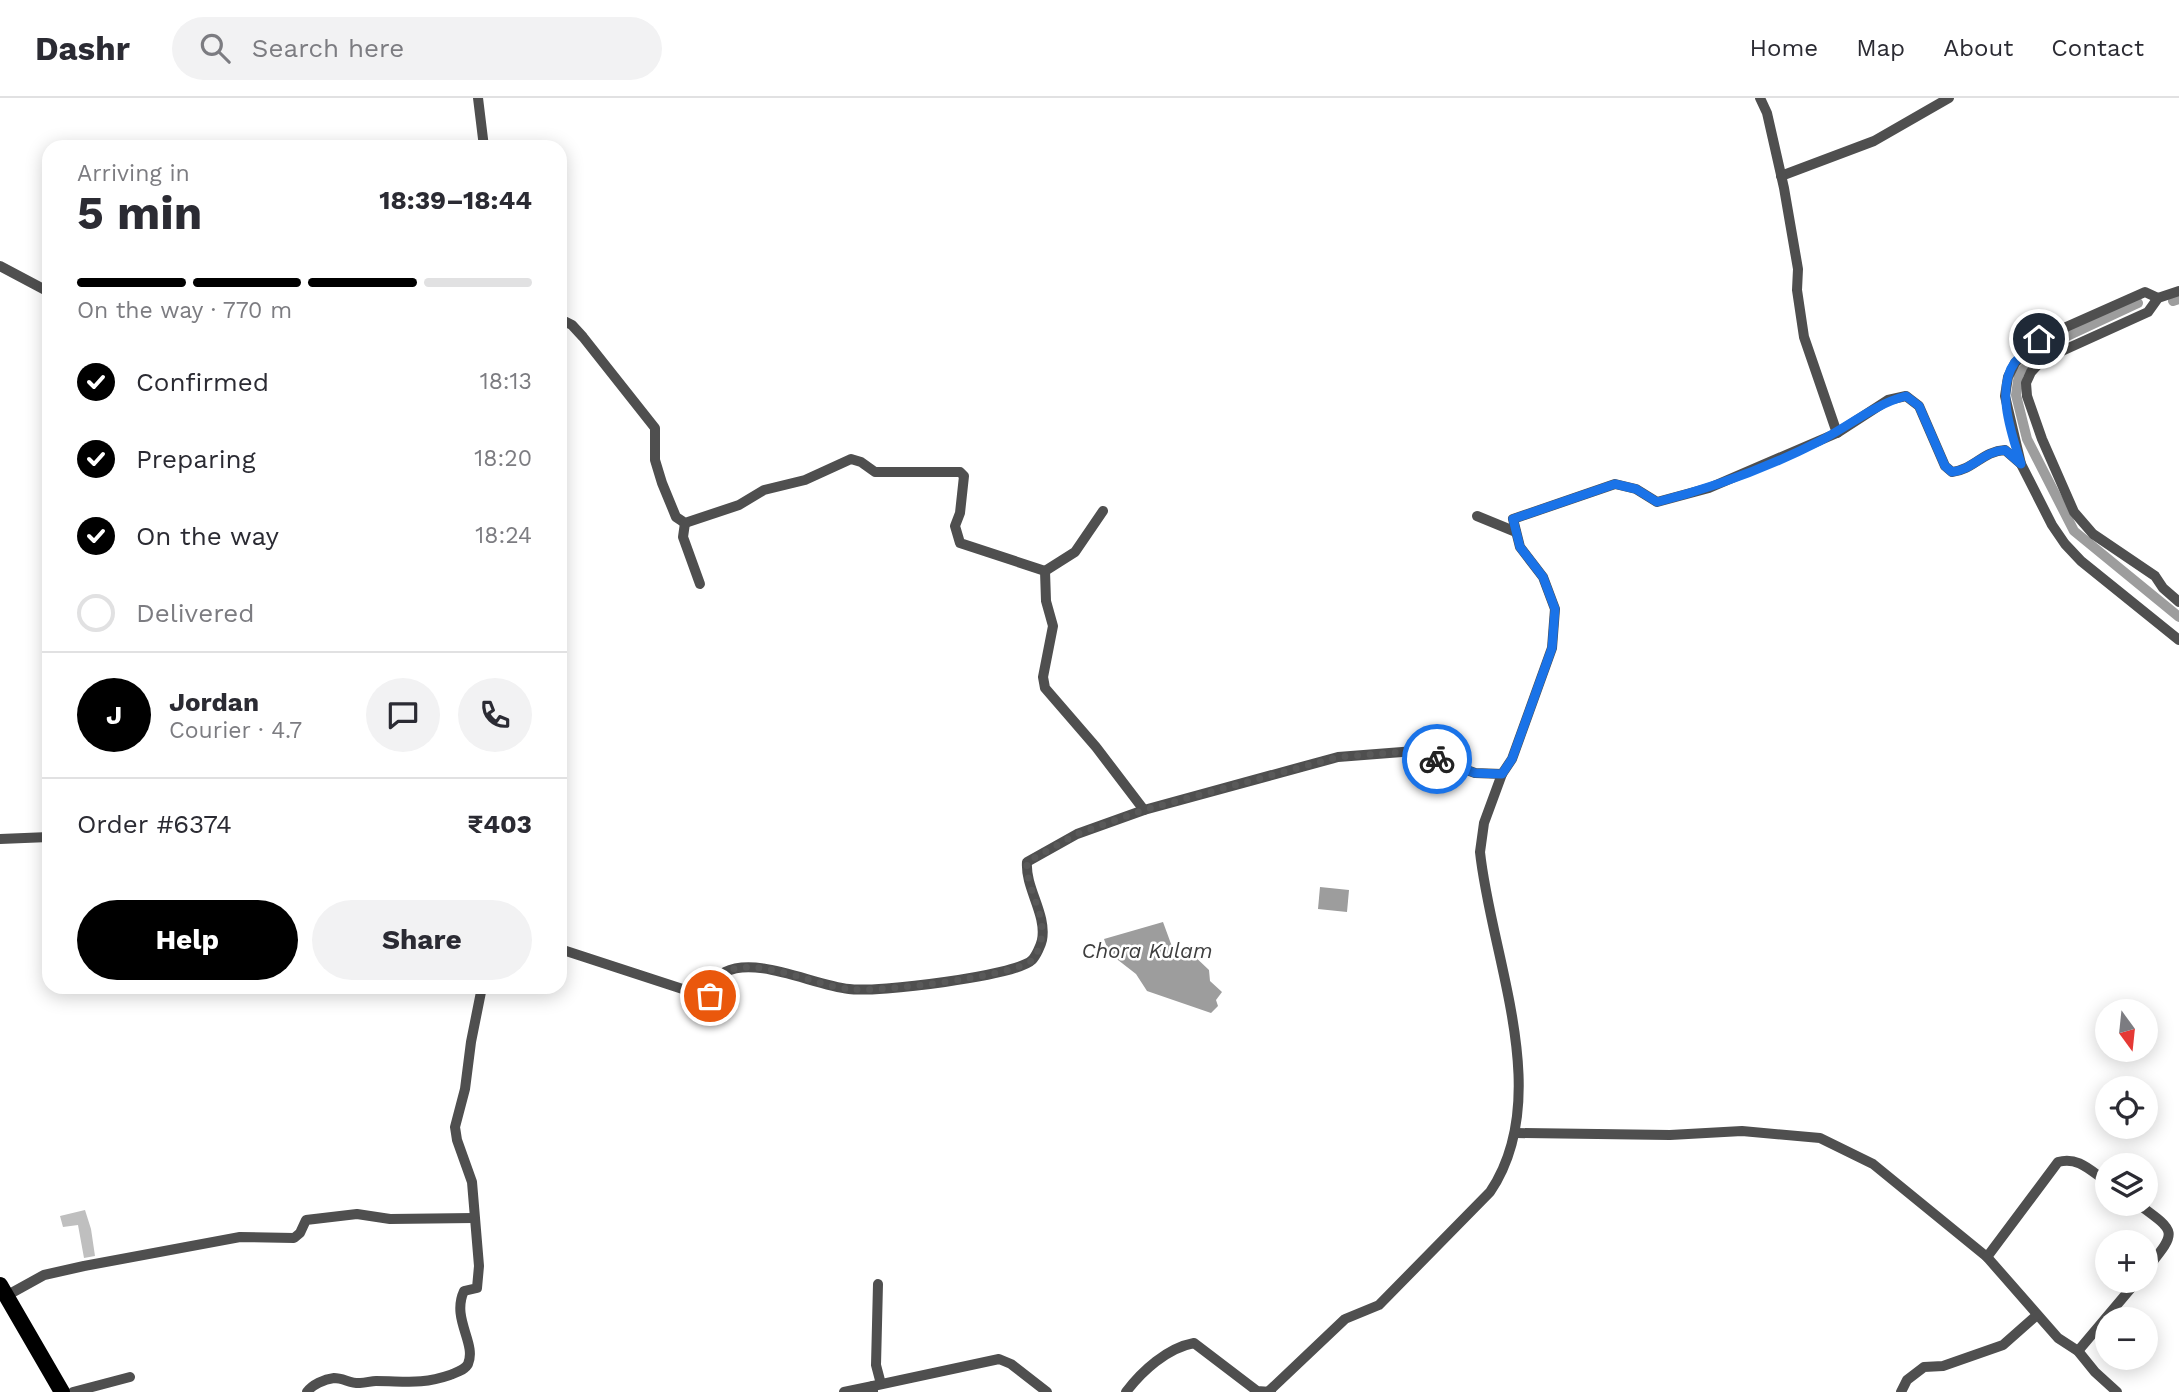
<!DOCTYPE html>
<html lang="en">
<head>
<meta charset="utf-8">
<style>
  :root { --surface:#fff; --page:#f2f2f3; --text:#2b2b33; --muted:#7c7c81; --line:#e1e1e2; --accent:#000 }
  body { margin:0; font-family:"Work Sans",sans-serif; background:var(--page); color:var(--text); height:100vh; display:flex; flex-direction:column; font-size:26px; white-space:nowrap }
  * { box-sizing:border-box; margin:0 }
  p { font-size:23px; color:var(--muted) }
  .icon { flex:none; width:38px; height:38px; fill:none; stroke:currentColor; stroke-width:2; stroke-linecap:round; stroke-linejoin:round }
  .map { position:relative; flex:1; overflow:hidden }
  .panel { position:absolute; left:42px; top:42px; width:525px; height:854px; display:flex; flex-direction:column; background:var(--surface); border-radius:21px; box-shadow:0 4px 18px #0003 }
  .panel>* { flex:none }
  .needle { width:46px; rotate:165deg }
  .buttons { position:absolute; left:2095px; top:901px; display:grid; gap:14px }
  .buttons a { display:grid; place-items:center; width:63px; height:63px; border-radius:50%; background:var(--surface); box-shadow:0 4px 18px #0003; font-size:35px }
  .pin { position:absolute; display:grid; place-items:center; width:60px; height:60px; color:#fff; margin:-30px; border:4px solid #fff; border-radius:50%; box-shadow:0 2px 7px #0007 }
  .courier { position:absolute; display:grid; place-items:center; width:70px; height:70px; margin:-35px; border:5px solid #1a73e8; border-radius:50%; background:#fff; color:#222; box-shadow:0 2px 9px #0007 }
  .head em { font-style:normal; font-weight:700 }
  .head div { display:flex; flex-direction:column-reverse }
  .head { display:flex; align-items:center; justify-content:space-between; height:119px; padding:0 35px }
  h1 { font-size:46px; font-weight:700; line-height:52px }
  .bar { display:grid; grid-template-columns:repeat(4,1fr); gap:10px 7px; align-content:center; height:84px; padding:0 35px }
  .bar i { height:9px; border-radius:5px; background:var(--line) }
  .bar .selected { background:var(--accent) }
  .bar p { grid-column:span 4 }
  .line { display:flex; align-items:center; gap:18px; padding:0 35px; border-top:2px solid var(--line) }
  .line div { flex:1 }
  .round { display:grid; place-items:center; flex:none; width:74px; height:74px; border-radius:37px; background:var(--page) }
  ol { padding:0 35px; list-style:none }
  li { display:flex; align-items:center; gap:21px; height:77px }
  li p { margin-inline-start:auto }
  li .icon { padding:7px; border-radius:50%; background:var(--accent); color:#fff; stroke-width:4 }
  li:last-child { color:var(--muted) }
  li i { width:38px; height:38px; border:4px solid var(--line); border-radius:50% }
  .cta { display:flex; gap:14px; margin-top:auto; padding:14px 35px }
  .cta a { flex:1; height:80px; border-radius:42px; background:var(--accent); color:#fff; font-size:28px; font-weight:700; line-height:80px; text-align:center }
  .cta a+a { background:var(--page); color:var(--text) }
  header { display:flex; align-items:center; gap:42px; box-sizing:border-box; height:98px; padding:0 35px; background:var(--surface); border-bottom:2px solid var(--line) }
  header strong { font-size:33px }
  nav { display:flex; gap:38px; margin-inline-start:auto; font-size:24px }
  .search { width:490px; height:63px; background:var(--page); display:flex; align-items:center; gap:18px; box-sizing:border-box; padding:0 24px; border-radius:38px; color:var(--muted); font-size:26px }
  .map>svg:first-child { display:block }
</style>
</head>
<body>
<header>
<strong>Dashr</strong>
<div class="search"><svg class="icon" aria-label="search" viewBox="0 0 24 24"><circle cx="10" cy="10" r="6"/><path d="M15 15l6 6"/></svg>Search here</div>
<nav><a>Home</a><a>Map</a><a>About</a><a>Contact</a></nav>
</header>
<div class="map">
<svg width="2179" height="1294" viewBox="0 0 2179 1294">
  <rect width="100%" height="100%" fill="#fff"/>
  <!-- water -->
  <g fill="#9d9d9d">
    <polygon points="1320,789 1349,792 1347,814 1318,811"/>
    <polygon points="1163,824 1174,854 1190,854 1209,872 1210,883 1222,894 1216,902 1218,908 1211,915 1147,893 1136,876 1109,855 1104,841"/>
  </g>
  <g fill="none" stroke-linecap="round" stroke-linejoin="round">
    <!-- canal -->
    <g stroke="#9d9d9d" stroke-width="10">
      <polyline points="2173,203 2179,201"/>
      <polyline points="2138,205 2063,240 2038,256 2019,276 2016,297 2027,341 2074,433 2179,519"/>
    </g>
  </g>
  <!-- building -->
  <polygon fill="#bfbfbf" points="85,1112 91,1131 95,1158 84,1160 78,1127 63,1129 60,1118"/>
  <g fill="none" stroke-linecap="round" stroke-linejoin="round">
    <!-- minor -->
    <g stroke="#4f4f4f" stroke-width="10">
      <polyline points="478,0 484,49"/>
      <polyline points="1781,78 1874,43 1949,0"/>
      <polyline points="0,168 49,194"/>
      <polyline points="2179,193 2158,200 2148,214 2042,262 2031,274 2026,285 2027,298 2042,341 2074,414 2093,436 2155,478 2163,490 2179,504"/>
      <polyline points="2158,200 2145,194 2039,241 2015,265 2008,279 2005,298 2021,366 2052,427 2065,446 2081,463 2179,542"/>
      <polyline points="560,221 572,227 583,239 655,330 655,362 662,385 676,419 685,425 739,407 764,392 805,382 851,361 861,364 875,374 960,374 964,378 960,415 955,428 960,445 1045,473 1046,503 1053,528 1043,579 1045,590 1096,649 1144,712"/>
      <path d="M1837,335L1888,302L1906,298L1919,308L1945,368L1952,374C1973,372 1983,353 2005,352L2021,366"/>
      <polyline points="1477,418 1516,434"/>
      <polyline points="685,425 683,439 700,486"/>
      <polyline points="1045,473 1075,454 1103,413"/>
      <polyline points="0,741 49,739"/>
      <path d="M560,851L704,898L714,895L725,874C757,858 813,887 849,891C876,895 1016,878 1032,862C1036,858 1041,847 1042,842C1047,816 1025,790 1027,764L1077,736L1144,712L1338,659L1415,653L1475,675L1502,676L1512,661L1552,550L1555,511L1543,479L1520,449L1513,421L1615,386L1636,391L1657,404L1709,390L1837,335L1804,239L1797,192L1798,171L1784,90L1767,15L1760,0"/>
      <polyline points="1516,1035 1670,1037 1742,1033 1820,1040 1873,1066 1987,1159 2058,1240 2078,1253 2095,1274 2117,1294"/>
      <path d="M2138,1106C2178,1135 2177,1133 2146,1172"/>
      <path d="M1987,1159L2058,1064C2078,1058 2091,1073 2107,1084"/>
      <polyline points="878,1186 876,1267 881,1286"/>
      <polyline points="6,1198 44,1177 84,1168 240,1139 294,1140 300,1135 306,1122 357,1116 390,1121 474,1120"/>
      <polyline points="2078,1253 2137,1183"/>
      <polyline points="73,1294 130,1279"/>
      <path d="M307,1294C312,1287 324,1281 334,1280C343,1280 352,1286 360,1285C366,1285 371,1283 376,1283C405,1283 421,1287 450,1277C457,1274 465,1272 468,1266C477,1245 451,1221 464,1193L477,1190L479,1168L472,1084L457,1042L455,1029L465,991L471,944L482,889"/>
      <polyline points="844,1294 873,1288"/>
      <polyline points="873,1294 873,1288 999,1261 1011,1266 1047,1294"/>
      <path d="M1126,1294C1142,1273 1167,1250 1194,1245L1257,1293L1271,1294"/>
      <path d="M1268,1294L1345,1221L1379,1207L1490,1094C1555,998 1491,859 1480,754L1484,725L1502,676"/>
      <polyline points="1901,1294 1907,1282 1924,1269 1943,1268 2003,1247 2037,1217"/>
    </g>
    <!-- primary -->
    <polyline stroke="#000" stroke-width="16" points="0,1187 62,1294"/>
  </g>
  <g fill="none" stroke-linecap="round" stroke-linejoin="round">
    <!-- done -->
    <path stroke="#595959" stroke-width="7" stroke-dasharray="0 12.6" d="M710,898L725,874C757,858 813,887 849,891C876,895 1016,878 1032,862C1036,858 1041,847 1041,842C1047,816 1025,790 1027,764L1077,736L1144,712L1338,659L1415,653L1437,661"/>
    <!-- route -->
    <path stroke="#1a73e8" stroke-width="9" d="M1437,661L1475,675L1502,676L1512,661L1552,550L1555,511L1543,479L1520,449L1513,421L1615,386L1636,391L1657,404C1712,390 1769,369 1820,343C1849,328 1875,306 1906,298L1919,308L1945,368L1952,374C1973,372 1983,353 2005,352L2021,366C2012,337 1995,291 2015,264C2022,256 2032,249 2039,241"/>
  </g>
  <g text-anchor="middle" stroke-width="5" stroke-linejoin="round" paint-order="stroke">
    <!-- water labels -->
    <g font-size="21" font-style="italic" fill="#3e3e3e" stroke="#fff">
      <text x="1147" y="860">Chora Kulam</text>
    </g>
  </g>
</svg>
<div class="buttons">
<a><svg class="needle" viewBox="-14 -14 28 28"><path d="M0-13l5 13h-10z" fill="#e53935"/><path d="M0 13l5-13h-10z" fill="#7c7c81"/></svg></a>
<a><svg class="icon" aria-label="locate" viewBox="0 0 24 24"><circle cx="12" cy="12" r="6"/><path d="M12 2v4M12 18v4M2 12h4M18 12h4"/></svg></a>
<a><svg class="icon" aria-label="layers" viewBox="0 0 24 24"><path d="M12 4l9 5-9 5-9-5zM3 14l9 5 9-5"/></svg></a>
<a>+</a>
<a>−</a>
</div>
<div class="pin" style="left:710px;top:898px;background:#ea580c"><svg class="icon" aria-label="bag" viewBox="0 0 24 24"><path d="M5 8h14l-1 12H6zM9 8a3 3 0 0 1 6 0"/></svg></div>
<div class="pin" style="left:2039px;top:241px;background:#1f2937"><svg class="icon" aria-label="home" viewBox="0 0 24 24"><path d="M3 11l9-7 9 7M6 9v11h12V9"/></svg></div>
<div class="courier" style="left:1437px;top:661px"><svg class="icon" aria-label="bike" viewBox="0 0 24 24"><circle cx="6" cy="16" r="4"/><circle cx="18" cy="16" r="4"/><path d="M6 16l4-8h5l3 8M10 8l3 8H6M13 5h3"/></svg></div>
<section class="panel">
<div class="head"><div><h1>5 min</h1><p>Arriving in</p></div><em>18:39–18:44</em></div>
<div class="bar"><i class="selected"></i><i class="selected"></i><i class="selected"></i><i></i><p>On the way · 770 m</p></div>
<ol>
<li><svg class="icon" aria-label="check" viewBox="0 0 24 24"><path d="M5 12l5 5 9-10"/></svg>Confirmed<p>18:13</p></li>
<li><svg class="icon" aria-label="check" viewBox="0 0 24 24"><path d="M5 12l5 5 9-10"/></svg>Preparing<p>18:20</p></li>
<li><svg class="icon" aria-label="check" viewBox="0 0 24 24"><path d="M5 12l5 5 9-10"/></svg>On the way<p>18:24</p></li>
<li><i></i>Delivered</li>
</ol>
<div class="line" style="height:126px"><b class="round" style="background:var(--accent);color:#fff">J</b><div><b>Jordan</b><p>Courier · 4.7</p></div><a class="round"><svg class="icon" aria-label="chat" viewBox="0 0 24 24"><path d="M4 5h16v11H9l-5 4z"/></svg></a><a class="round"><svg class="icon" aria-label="phone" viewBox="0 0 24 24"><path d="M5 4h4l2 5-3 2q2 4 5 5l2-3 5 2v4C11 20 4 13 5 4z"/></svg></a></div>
<div class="line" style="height:91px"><div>Order #6374</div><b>₹403</b></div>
<div class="cta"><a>Help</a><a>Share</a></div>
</section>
</div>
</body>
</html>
